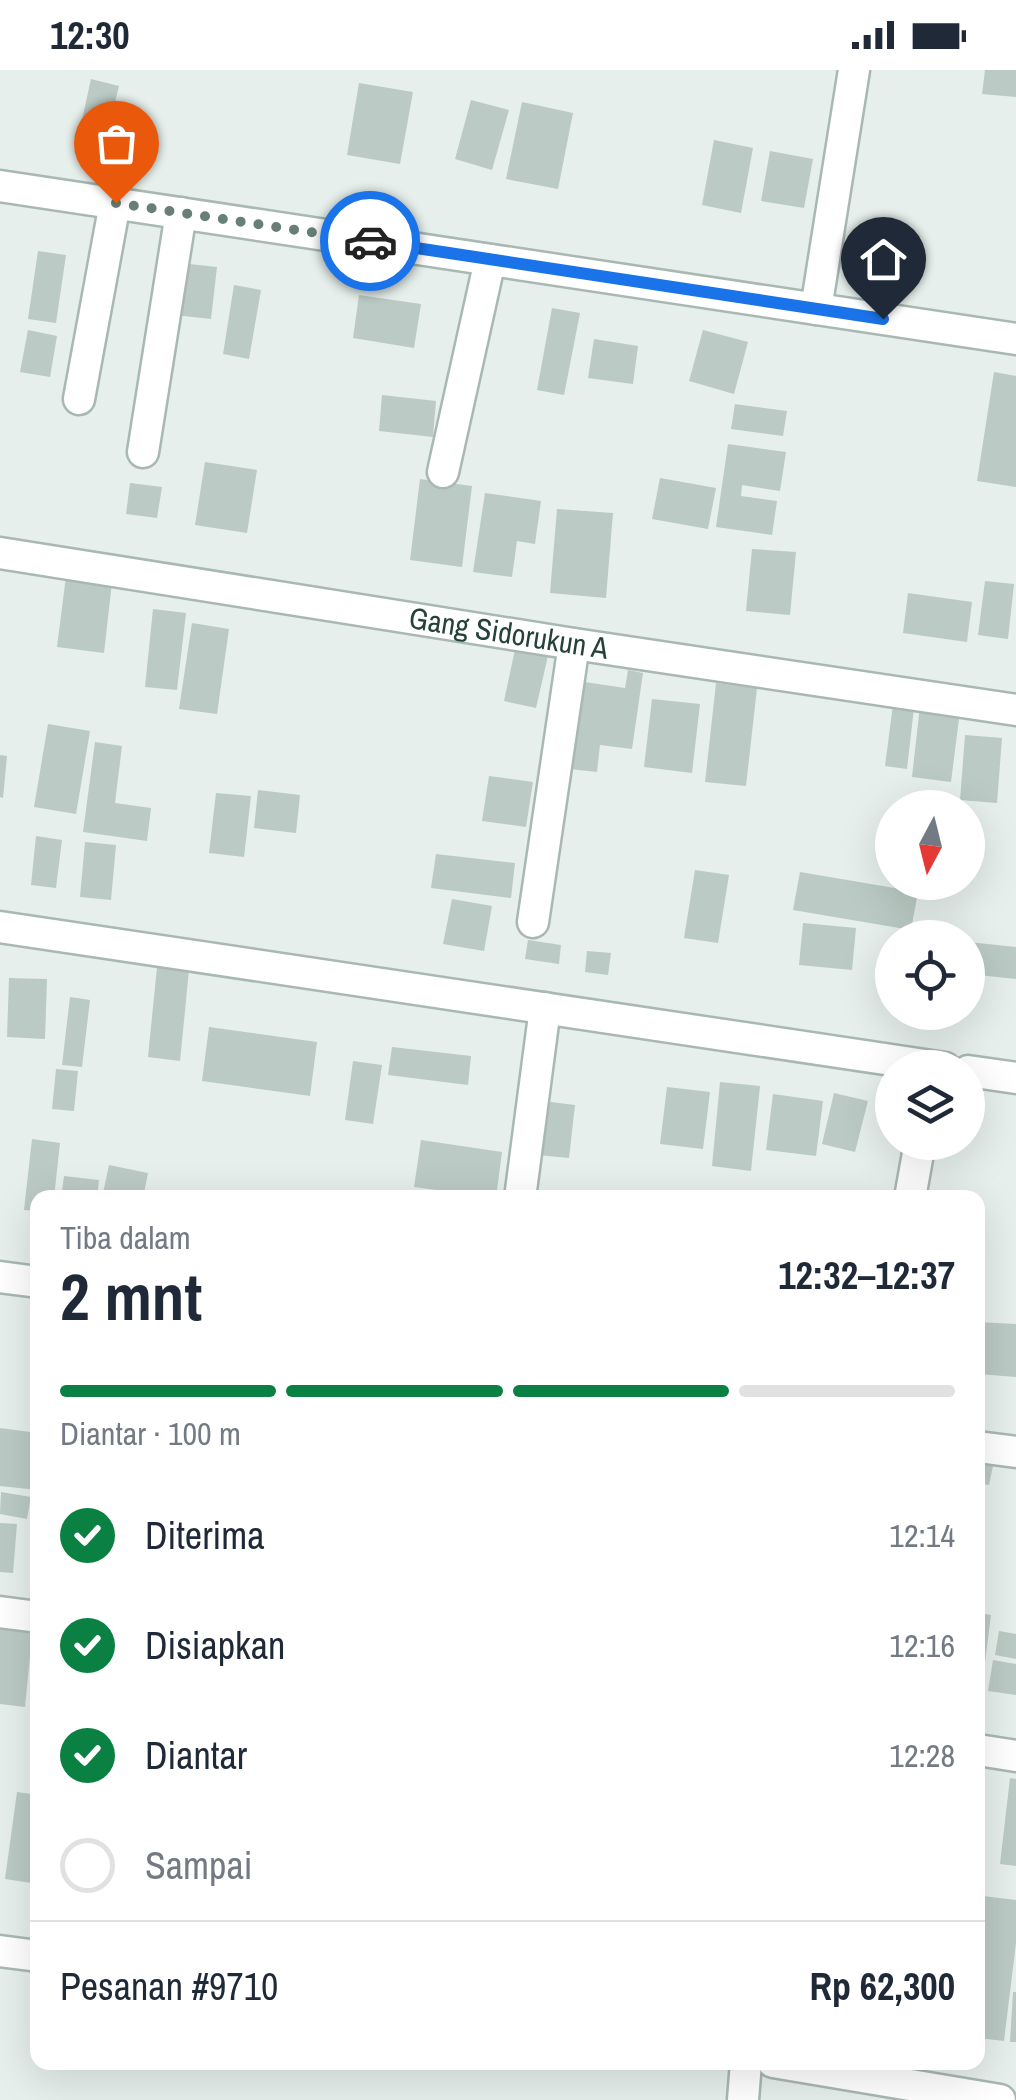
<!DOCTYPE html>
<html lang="id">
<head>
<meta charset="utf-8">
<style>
  :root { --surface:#fff; --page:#f6f6f7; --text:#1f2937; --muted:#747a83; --line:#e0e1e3; --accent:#0b8043 }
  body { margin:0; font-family:"Archivo Narrow",sans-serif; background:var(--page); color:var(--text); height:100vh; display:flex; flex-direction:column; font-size:38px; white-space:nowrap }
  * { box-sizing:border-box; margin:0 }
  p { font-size:32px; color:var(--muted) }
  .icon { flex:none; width:55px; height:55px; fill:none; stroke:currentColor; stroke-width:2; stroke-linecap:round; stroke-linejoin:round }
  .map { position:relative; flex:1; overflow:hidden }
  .sheet { position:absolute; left:30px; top:1120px; width:955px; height:880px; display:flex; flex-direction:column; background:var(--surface); border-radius:20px; box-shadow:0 10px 40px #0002 }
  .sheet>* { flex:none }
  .needle { width:65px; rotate:187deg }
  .buttons { position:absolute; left:875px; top:720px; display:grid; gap:20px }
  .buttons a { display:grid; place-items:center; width:110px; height:110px; border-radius:50%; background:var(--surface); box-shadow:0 10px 40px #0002; font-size:50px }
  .pin { position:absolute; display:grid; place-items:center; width:85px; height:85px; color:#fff; margin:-102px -42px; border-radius:50% 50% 50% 0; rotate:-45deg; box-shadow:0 0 10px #0007 }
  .pin .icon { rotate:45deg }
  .courier { position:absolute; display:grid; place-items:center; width:100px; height:100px; margin:-50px; border:8px solid #1a73e8; border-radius:50%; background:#fff; color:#222; box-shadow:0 2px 12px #0007 }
  .head em { font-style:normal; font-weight:700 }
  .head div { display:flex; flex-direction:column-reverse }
  .head { display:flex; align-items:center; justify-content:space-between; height:170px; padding:0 30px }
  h1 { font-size:65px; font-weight:700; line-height:75px }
  .bar { display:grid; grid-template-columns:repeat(4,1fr); gap:15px 10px; align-content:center; height:120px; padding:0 30px }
  .bar i { height:12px; border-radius:8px; background:var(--line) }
  .bar .on { background:var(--accent) }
  .bar p { grid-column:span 4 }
  .line { display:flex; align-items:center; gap:25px; padding:0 30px; border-top:2px solid var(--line) }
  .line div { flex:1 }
  ol { padding:0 30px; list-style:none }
  li { display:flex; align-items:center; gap:30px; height:110px }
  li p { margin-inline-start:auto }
  li .icon { padding:10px; border-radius:50%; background:var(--accent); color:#fff; stroke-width:4 }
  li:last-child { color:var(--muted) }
  li i { width:55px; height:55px; border:5px solid var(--line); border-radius:50% }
  .status { display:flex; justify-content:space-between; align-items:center; height:70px; padding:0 50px; background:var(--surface); direction:ltr }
  .status svg { height:28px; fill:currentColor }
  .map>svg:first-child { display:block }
</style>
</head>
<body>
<div class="status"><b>12:30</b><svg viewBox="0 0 49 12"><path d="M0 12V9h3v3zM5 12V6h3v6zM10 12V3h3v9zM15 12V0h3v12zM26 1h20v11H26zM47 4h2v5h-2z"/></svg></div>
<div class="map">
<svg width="1016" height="2030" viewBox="0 0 1016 2030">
  <rect width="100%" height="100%" fill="#e6efeb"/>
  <!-- building -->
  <g fill="#bbcac4">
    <polygon points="985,0 1016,0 1016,27 982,24"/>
    <polygon points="91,9 119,16 109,56 82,50"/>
    <polygon points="359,13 413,22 400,94 347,85"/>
    <polygon points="471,30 509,40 492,100 455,89"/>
    <polygon points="522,32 573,43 558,119 506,109"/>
    <polygon points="714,70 753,78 741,143 702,135"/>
    <polygon points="770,81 813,89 804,138 761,131"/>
    <polygon points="38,181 66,185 56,253 28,249"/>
    <polygon points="180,193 217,197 211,249 174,245"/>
    <polygon points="234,215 261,220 249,289 223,284"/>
    <polygon points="359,225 421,234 414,278 353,268"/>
    <polygon points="552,238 580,243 564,325 537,320"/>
    <polygon points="28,260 57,266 50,307 20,302"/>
    <polygon points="703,260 748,272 734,324 689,311"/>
    <polygon points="594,269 638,276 633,314 588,308"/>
    <polygon points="994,302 1016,306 1016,417 977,411"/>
    <polygon points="382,325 436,331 433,367 379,361"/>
    <polygon points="735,334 787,341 783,366 731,359"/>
    <polygon points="728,374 786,382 780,421 742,415 741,426 777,431 772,465 716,457"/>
    <polygon points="205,392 257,400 247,463 195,455"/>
    <polygon points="660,408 716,418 708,459 652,449"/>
    <polygon points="420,409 472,416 462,497 410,490"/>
    <polygon points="130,413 162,417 157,448 126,444"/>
    <polygon points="485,423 541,431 535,474 517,471 512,507 473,502"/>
    <polygon points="557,439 613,443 606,528 550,523"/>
    <polygon points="752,479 796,482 790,545 746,541"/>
    <polygon points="66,506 112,512 104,583 57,577"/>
    <polygon points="985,511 1014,514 1008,569 978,565"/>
    <polygon points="908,523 972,532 967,572 903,563"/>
    <polygon points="153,539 186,543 177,620 145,617"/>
    <polygon points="192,553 229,559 217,644 179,639"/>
    <polygon points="517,570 550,577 536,638 504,631"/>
    <polygon points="628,600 643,603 632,679 600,675 597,702 561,698 571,610 625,618"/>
    <polygon points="716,613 757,618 746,716 705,712"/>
    <polygon points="894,627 915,629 907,699 885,696"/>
    <polygon points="652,629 700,634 692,703 644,697"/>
    <polygon points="920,636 960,641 951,712 912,707"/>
    <polygon points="48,654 90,661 76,744 34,737"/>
    <polygon points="965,665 1002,668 997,733 960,730"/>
    <polygon points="95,672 122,676 115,733 151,738 147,771 83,762"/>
    <polygon points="0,685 7,686 3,728 0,727"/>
    <polygon points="489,706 533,712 526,757 482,751"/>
    <polygon points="258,720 300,725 296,763 254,758"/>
    <polygon points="216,723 251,726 244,787 209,783"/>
    <polygon points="36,766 62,770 56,818 31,815"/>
    <polygon points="85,772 116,775 111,830 80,827"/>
    <polygon points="436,784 515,793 511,828 431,818"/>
    <polygon points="695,800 729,805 718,873 684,868"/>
    <polygon points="800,802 918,822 911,860 793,840"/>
    <polygon points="452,829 492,836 484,881 443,874"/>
    <polygon points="803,853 856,858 852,900 799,895"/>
    <polygon points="528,870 561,875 559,894 525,889"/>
    <polygon points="968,872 1016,877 1016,909 968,904"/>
    <polygon points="587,881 611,883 608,905 585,902"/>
    <polygon points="157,897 189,900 180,991 148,987"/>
    <polygon points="9,908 47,909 45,969 7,967"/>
    <polygon points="70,927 90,930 82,997 62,995"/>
    <polygon points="209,957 317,972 310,1026 202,1011"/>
    <polygon points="392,977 471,986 468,1015 388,1005"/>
    <polygon points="353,991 382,995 373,1054 345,1050"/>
    <polygon points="56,999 78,1001 74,1041 52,1039"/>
    <polygon points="720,1012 760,1016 751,1101 712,1096"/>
    <polygon points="667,1017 710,1022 703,1079 660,1074"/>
    <polygon points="834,1023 868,1031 855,1082 822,1074"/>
    <polygon points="773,1024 823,1031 816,1086 766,1080"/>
    <polygon points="543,1031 575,1035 569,1088 537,1085"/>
    <polygon points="32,1069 60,1073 54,1128 38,1128 38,1141 24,1140"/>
    <polygon points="421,1070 502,1082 496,1128 414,1117"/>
    <polygon points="109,1095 148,1103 143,1128 102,1128"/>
    <polygon points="64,1106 99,1110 97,1128 61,1128"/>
    <polygon points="978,1252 1016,1254 1016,1307 978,1304"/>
    <polygon points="0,1358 38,1363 38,1420 0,1416"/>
    <polygon points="978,1383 995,1386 989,1415 978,1413"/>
    <polygon points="1,1422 31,1427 27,1449 0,1444"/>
    <polygon points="0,1453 17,1454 13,1503 0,1502"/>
    <polygon points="978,1543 991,1545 980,1632 978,1632"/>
    <polygon points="0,1552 33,1556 25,1637 0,1634"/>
    <polygon points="999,1561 1016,1564 1016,1589 995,1585"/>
    <polygon points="993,1590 1016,1594 1016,1625 988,1621"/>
    <polygon points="1010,1708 1016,1709 1016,1796 1000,1794"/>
    <polygon points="17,1722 38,1725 38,1814 5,1809"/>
    <polygon points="983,1826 1016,1830 1016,1873 1004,1971 978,1968 978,1875"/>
    <polygon points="1013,1922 1016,1922 1016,1972 1010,1972"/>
  </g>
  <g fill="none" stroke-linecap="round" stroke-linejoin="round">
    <!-- minor casing -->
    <g stroke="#a8b8b2" stroke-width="35">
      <g id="minor">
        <polyline points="0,116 1016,269"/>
        <polyline points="816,239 854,0"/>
        <polyline points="79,329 115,133"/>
        <polyline points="143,382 181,143"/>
        <polyline points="443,402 490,190"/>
        <path id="s1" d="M0,483L574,574L1016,640"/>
        <polyline points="533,852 574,574"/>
        <polyline points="0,857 945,998"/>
        <polyline points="968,1001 1016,1008"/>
        <polyline points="520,1128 545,938"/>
        <polyline points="910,1128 920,1072"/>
        <polyline points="0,1207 38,1212"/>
        <polyline points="978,1377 1016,1382"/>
        <polyline points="0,1542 38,1547"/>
        <polyline points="978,1680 1016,1686"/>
        <polyline points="0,1881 38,1886"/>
        <polyline points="773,1992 1000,2030"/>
        <polyline points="743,2030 746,1992"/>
      </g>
    </g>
    <!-- minor -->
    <use href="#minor" stroke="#fff" stroke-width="30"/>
  </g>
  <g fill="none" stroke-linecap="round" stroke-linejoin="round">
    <!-- done -->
    <polyline stroke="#687f78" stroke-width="10" stroke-dasharray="0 18" points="116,133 370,171"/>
    <!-- route -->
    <polyline stroke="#1a73e8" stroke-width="12" points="370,171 883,249"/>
  </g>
  <g text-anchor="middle" stroke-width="10" stroke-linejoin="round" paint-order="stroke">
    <!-- street labels -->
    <g font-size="30" fill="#24423a" stroke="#f7fbf9">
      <text dy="10" stroke="none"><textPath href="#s1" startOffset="515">Gang Sidorukun A</textPath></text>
    </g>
  </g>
</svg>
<div class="buttons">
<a><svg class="needle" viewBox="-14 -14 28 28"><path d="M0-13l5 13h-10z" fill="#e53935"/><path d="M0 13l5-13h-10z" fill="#747a83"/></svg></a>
<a><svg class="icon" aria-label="locate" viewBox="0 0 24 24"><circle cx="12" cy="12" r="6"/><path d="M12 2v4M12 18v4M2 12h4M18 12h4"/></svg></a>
<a><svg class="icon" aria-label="layers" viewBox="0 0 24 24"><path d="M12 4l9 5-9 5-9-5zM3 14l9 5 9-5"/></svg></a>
</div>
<div class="pin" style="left:116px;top:133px;background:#ea580c"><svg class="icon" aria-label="bag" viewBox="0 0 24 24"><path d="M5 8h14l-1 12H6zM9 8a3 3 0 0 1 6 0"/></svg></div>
<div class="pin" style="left:883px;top:249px;background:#1f2937"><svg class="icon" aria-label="home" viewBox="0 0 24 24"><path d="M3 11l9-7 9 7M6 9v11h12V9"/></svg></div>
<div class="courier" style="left:370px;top:171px"><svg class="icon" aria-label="car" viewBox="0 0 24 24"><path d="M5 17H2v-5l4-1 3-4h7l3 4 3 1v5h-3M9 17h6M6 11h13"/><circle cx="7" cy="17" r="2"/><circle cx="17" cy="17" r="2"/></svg></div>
<section class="sheet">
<div class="head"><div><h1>2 mnt</h1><p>Tiba dalam</p></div><em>12:32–12:37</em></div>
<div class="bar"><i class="on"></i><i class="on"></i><i class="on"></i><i></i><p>Diantar · 100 m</p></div>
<ol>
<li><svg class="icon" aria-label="check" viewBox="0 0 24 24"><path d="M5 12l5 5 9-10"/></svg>Diterima<p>12:14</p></li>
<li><svg class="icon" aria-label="check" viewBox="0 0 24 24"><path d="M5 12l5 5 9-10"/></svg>Disiapkan<p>12:16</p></li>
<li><svg class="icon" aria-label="check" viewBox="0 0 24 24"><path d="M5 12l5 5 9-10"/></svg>Diantar<p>12:28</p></li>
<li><i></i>Sampai</li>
</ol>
<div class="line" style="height:130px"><div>Pesanan #9710</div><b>Rp 62,300</b></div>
</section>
</div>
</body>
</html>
